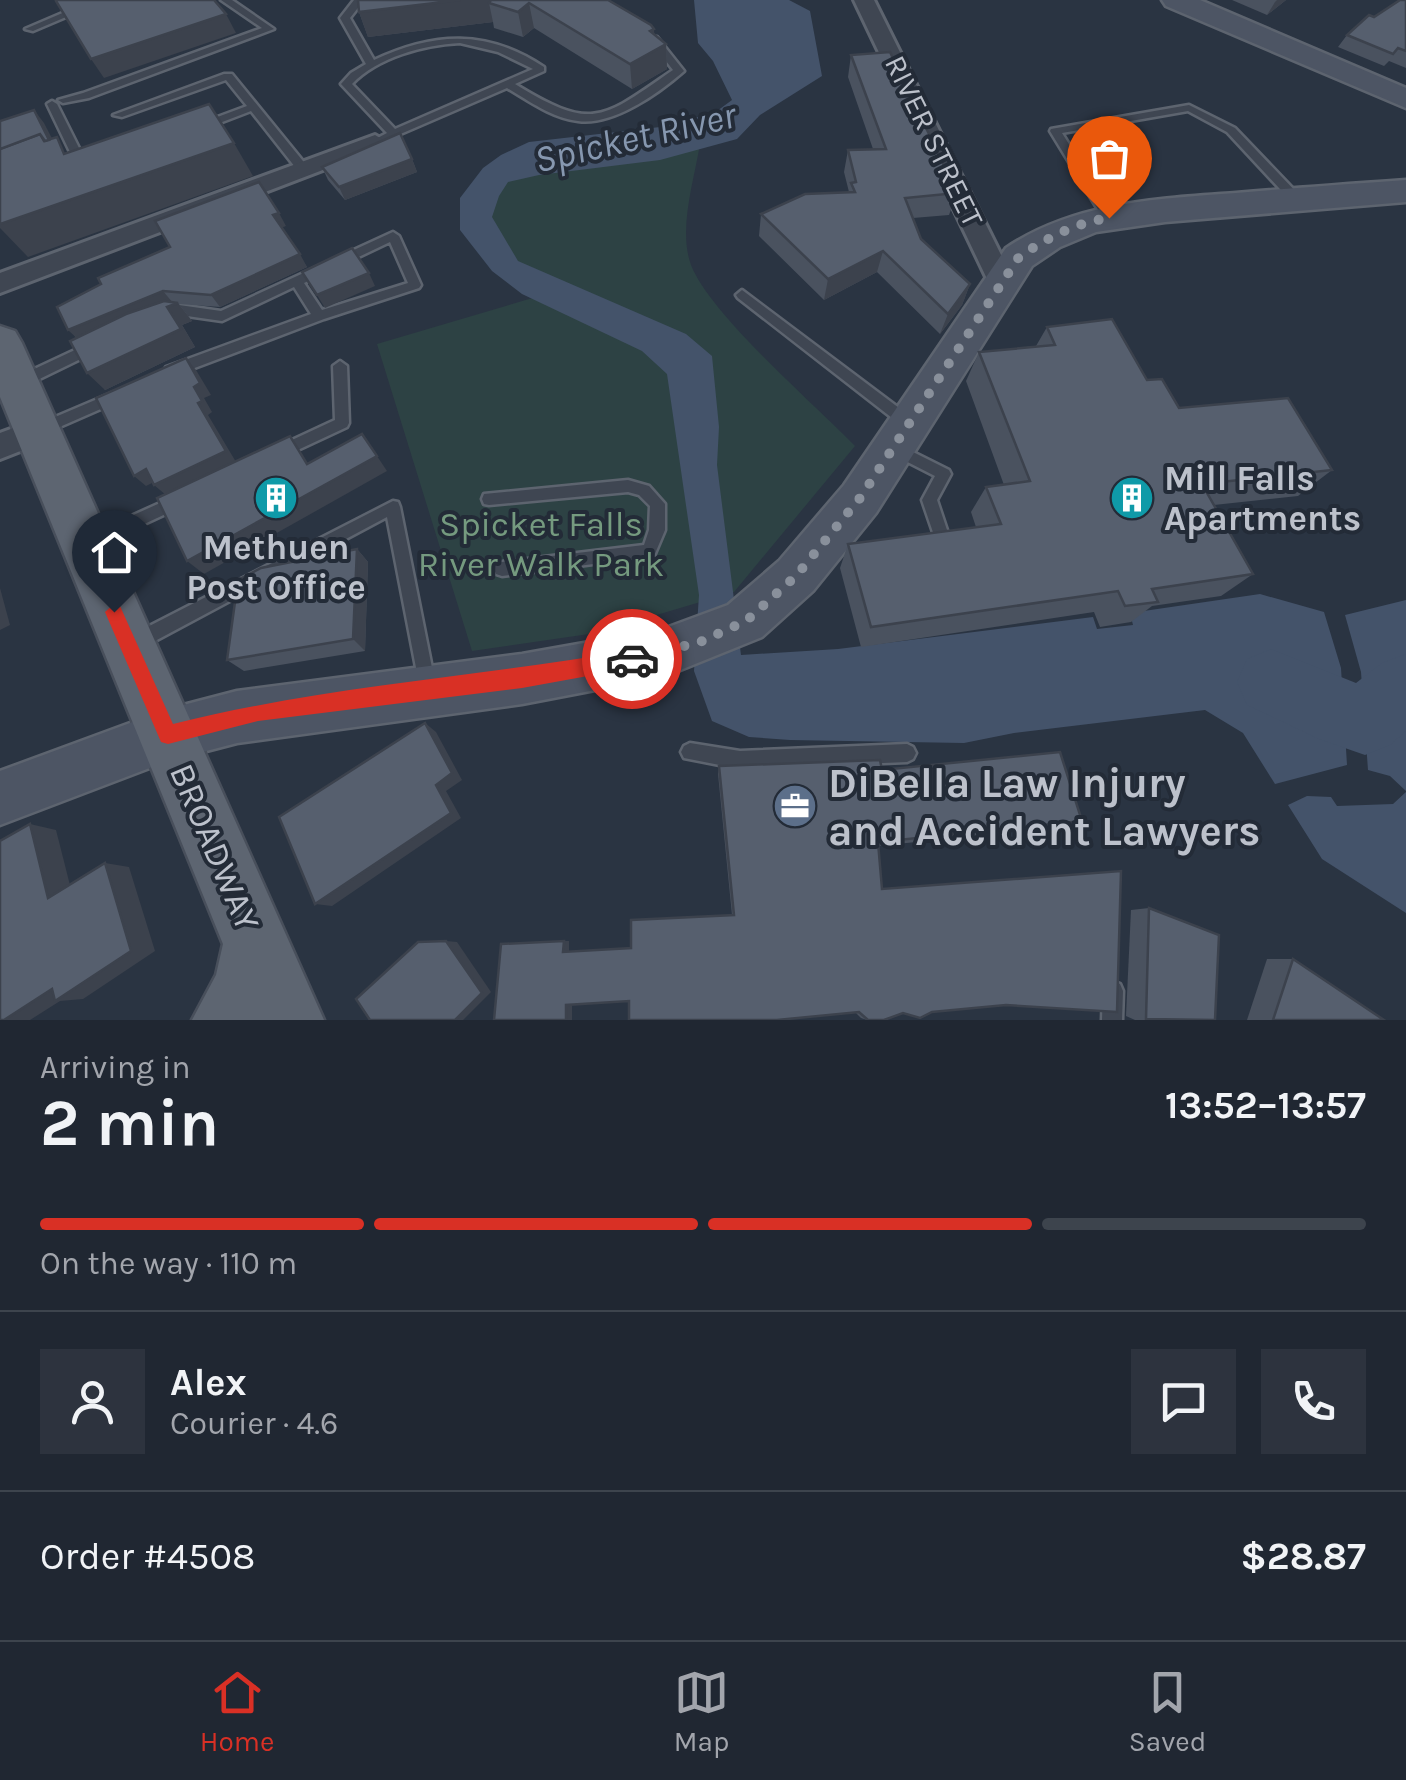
<!DOCTYPE html>
<html lang="en">
<head>
<meta charset="utf-8">
<style>
  :root { --surface:#202732; --page:#2d333e; --text:#f1f3f6; --muted:#a2a5ac; --line:#3d444d; --accent:#d93025 }
  body { margin:0; font-family:Karla,sans-serif; background:var(--page); color:var(--text); height:100vh; display:flex; flex-direction:column; font-size:38px; white-space:nowrap }
  * { box-sizing:border-box; margin:0 }
  p { font-size:32px; color:var(--muted) }
  .icon { flex:none; width:55px; height:55px; fill:none; stroke:currentColor; stroke-width:2; stroke-linecap:round; stroke-linejoin:round }
  .map { position:relative; height:1020px; overflow:hidden }
  .sheet { display:flex; flex-direction:column; background:var(--surface); flex:1 }
  .sheet>* { flex:none }
  .pin { position:absolute; display:grid; place-items:center; width:85px; height:85px; color:#fff; margin:-102px -42px; border-radius:50% 50% 50% 0; rotate:-45deg; box-shadow:0 0 10px #0007 }
  .pin .icon { rotate:45deg }
  .courier { position:absolute; display:grid; place-items:center; width:100px; height:100px; margin:-50px; border:8px solid #d93025; border-radius:50%; background:#fff; color:#222; box-shadow:0 2px 12px #0007 }
  .headline em { font-style:normal; font-weight:700 }
  .headline div { display:flex; flex-direction:column-reverse }
  .headline { display:flex; align-items:center; justify-content:space-between; height:170px; padding:0 40px }
  h1 { font-size:65px; font-weight:700; line-height:75px }
  .bar { display:grid; grid-template-columns:repeat(4,1fr); gap:15px 10px; align-content:center; height:120px; padding:0 40px }
  .bar i { height:12px; border-radius:8px; background:var(--line) }
  .bar .current { background:var(--accent) }
  .bar p { grid-column:span 4 }
  .line { display:flex; align-items:center; gap:25px; padding:0 40px; border-top:2px solid var(--line) }
  .line div { flex:1 }
  .round { display:grid; place-items:center; flex:none; width:105px; height:105px; border-radius:0px; background:var(--page) }
  .dock { display:flex; justify-content:space-around; align-items:center; height:140px; border-top:2px solid var(--line); background:var(--surface); font-size:28px; color:var(--muted) }
  .dock a { display:grid; justify-items:center; gap:5px }
  .dock .current { color:var(--accent) }
  .map>svg:first-child { display:block }
</style>
</head>
<body>
<div class="map">
<svg width="1406" height="1020" viewBox="0 0 1406 1020">
  <rect width="100%" height="100%" fill="#2a3442"/>
  <!-- green -->
  <path fill="#2d4244" d="M700,144C694,181 678,229 691,265C710,314 814,404 855,446L734,592L596,633L472,651L377,344L546,294L475,228L500,168Z"/>
  <!-- water -->
  <g fill="#44536a">
    <polygon points="694,0 789,0 810,11 822,76 760,115 737,139 660,160 539,175 508,182 499,196 492,217 518,261 686,334 712,356 719,427 717,465 741,655 838,649 1093,617 1097,629 1133,625 1130,613 1260,594 1324,612 1341,668 1347,765 1275,784 1243,733 1205,710 1014,733 964,743 790,740 749,737 712,721 694,671 699,595 667,374 642,351 522,294 492,271 460,230 460,198 483,168 501,155 529,142 669,126 717,111 732,100 713,61 698,43"/>
    <polygon points="1406,600 1406,791 1390,776 1368,770 1361,672 1345,615"/>
    <polygon points="1406,792 1406,913 1322,859 1288,805 1307,796 1331,797 1337,806 1393,804"/>
  </g>
  <g fill="none" stroke-linecap="round" stroke-linejoin="round">
    <!-- river -->
    <polygon fill="#44536a" fill-rule="evenodd" points="1271,649 1356,683 1382,663 1406,654 1406,731 1390,745 1365,755 1319,739 1247,705 1237,682 1247,659"/>
    <!-- service casing -->
    <g stroke="#5d646f" stroke-width="5">
      <g id="service">
        <polygon points="93,0 106,0 33,31 25,29"/>
        <polygon points="221,0 232,0 274,29 89,98 63,103 58,100 83,93 262,28"/>
        <path d="M354,0H364L350,18L374,60C434,32 487,29 544,67V71L515,84C593,132 602,119 673,70L649,39L651,37H657L684,71C659,93 613,126 578,121C552,118 529,101 507,88L375,145L370,142L387,133L341,84L351,73L366,64L340,18ZM460,43L498,52L533,69L395,129L352,84C378,57 423,45 460,43Z"/>
        <polygon points="224,74 232,74 307,166 307,172 299,172 251,111 204,129 196,129 196,125 247,106 226,80 122,117 113,115"/>
        <polygon points="52,101 57,104 83,156 65,165 59,161 71,154 47,104"/>
        <polygon points="1189,105 1235,128 1300,196 1300,202 1292,202 1227,132 1188,111 1062,133 1115,218 1109,222 1105,221 1050,131 1051,129"/>
        <path d="M393,232L399,236L421,285L419,288L324,319L176,375H166L164,371L166,367L311,314L294,287L222,321L180,315L168,319L163,317V311L179,305L221,311ZM390,242L408,283L322,310L304,283Z"/>
        <polygon points="742,290 915,420 917,424 915,428 905,428 738,298 736,295"/>
        <polygon points="92,342 97,343 99,347 97,351 23,387 13,387 11,383 13,379"/>
        <polygon points="340,361 347,366 349,423 347,427 287,455 277,455 275,451 277,447 335,420 333,366"/>
        <polygon points="114,392 121,397 119,401 39,436 32,430 34,426"/>
        <polygon points="897,444 949,470 951,474 937,500 950,539 947,544 942,546 937,544 922,500 935,476 892,454 890,450 892,446"/>
        <polygon points="628,480 649,486 665,504 665,530 654,556 502,576 496,574 494,569 496,564 502,562 644,545 649,530 650,506 639,495 628,492 489,505 484,504 482,499 484,494"/>
        <polygon points="180,494 185,495 187,500 185,505 97,546 92,548 87,546 84,541 87,536"/>
        <polygon points="393,501 398,502 400,507 435,683 433,689 427,691 421,689 419,683 387,517 140,649 134,651 128,649 126,643 128,637"/>
        <polygon points="690,743 740,751 907,744 913,747 916,753 913,759 907,762 740,769 684,758 681,752 684,746"/>
        <polygon points="1113,981 1120,984 1123,991 1122,1020 1102,1020 1103,991 1106,984"/>
      </g>
    </g>
    <!-- minor casing -->
    <g stroke="#5d646f" stroke-width="6">
      <g id="minor">
        <polygon points="854,0 874,0 1015,283 1012,290 992,290 989,283"/>
        <polygon points="375,135 387,142 383,147 0,293 0,273"/>
        <polygon points="35,420 46,423 50,432 46,441 0,459 0,433"/>
      </g>
    </g>
    <!-- secondary casing -->
    <g stroke="#5d646f" stroke-width="5">
      <g id="secondary">
        <polygon points="1162,0 1200,0 1406,88 1406,108 1166,6"/>
        <path d="M1406,180V202L1165,222L1096,232L1060,247L1032,266L876,513L813,591L762,637L663,677L522,704L237,743L168,761L0,825V771L168,709L237,691L522,654L663,629L728,605L779,561L844,485L1006,248C1075,202 1155,199 1236,193C1293,188 1349,184 1406,180Z"/>
      </g>
    </g>
    <!-- primary casing -->
    <g stroke="#484f5b" stroke-width="5">
      <polygon id="primary" points="0,326 15,331 22,343 324,1020 192,1020 216,975 223,944 0,397"/>
    </g>
    <!-- service -->
    <use href="#service" fill="#3f4652" fill-rule="evenodd"/>
    <!-- minor -->
    <use href="#minor" fill="#3f4652" fill-rule="evenodd"/>
    <!-- secondary -->
    <use href="#secondary" fill="#4d5564" fill-rule="evenodd"/>
    <!-- primary -->
    <use href="#primary" fill="#5d6571" fill-rule="evenodd"/>
  </g>
  <!-- wall -->
  <g fill="#4a525f">
    <polygon points="358,0 608,0 654,29 654,34 666,44 667,69 632,89 534,28 523,37 494,28 493,22 368,37 359,12"/>
    <polygon points="1232,0 1286,0 1267,15"/>
    <polygon points="1406,0 1406,68 1389,61 1384,66 1338,47 1347,35 1374,17"/>
    <polygon points="851,55 957,193 949,215 913,218 921,239 970,284 962,305 940,334 877,272 824,300 759,236 761,214 849,192 844,172 848,150 873,149 848,77"/>
    <polygon points="412,159 417,172 345,200 328,180 322,167"/>
    <polygon points="286,226 281,228 307,267 220,307 179,304 192,321 182,325 195,347 105,390 76,338 57,307"/>
    <polygon points="1047,327 1147,380 1179,408 1332,470 1298,496 1214,505 1253,574 1221,596 1152,606 1131,622 1100,627 1094,612 861,647 840,568 848,544 976,527 971,512 986,487 1004,485 966,381 979,352 1036,346"/>
    <polygon points="357,549 368,562 365,651 244,671 227,660"/>
    <polygon points="719,766 882,770 1082,821 1067,826 878,846 882,889 1006,1005 902,1013 867,1020 861,1018 855,1012 629,1001 572,1004 572,1020 494,1020 569,941 569,952 631,948 732,915 718,774"/>
    <polygon points="1149,908 1215,1020 1135,1020 1126,1016 1131,910"/>
    <polygon points="1267,959 1293,959 1384,1020 1247,1020"/>
  </g>
  <!-- shaded-wall -->
  <g fill="#3c424d">
    <polygon points="460,0 494,0 489,3 493,22 368,37 359,12"/>
    <polygon points="1277,0 1286,0 1267,15 1275,2"/>
    <polygon points="529,3 534,28 523,37 518,12"/>
    <polygon points="226,14 236,33 104,78 91,59"/>
    <polygon points="654,29 655,50 666,44 667,69 632,89 630,64 650,31"/>
    <polygon points="34,110 44,123 60,154 45,143 40,134"/>
    <polygon points="234,143 253,176 28,257 0,228 0,224"/>
    <polygon points="412,159 417,172 345,200 339,187"/>
    <polygon points="279,213 286,226 280,228 273,215"/>
    <polygon points="883,251 877,272 824,300 828,279"/>
    <polygon points="300,254 307,267 220,307 211,295"/>
    <polygon points="369,273 375,286 325,308 317,295"/>
    <polygon points="970,284 962,305 940,334 948,314"/>
    <polygon points="163,291 173,303 81,342 68,330"/>
    <polygon points="178,303 192,321 182,325 195,347 105,390 87,373 167,307"/>
    <polygon points="186,358 196,370 211,395 204,398 212,412 208,415 236,462 166,495 154,485 198,403"/>
    <polygon points="377,456 387,471 204,574 187,561"/>
    <polygon points="146,469 158,480 146,486 134,476"/>
    <polygon points="357,549 368,562 365,651 353,639"/>
    <polygon points="0,588 10,625 0,630"/>
    <polygon points="425,723 436,732 462,780 446,791 461,818 332,906 315,904"/>
    <polygon points="30,824 56,830 74,901 48,898"/>
    <polygon points="105,863 129,867 155,951 83,999 60,1001 30,1020 4,1020 52,989"/>
    <polygon points="446,941 457,942 491,992 463,1020 455,1020"/>
    <polygon points="564,941 569,941 569,952 563,952"/>
    <polygon points="572,1002 572,1020 566,1020 566,1005"/>
  </g>
  <!-- building -->
  <g fill="#565f6e" stroke="#3c424d" stroke-width="2.5">
    <polygon points="58,0 214,0 226,14 91,59 56,1"/>
    <polygon points="358,0 460,0 359,12"/>
    <polygon points="491,0 608,0 651,25 654,29 650,31 666,44 630,64 529,3 518,12 489,3"/>
    <polygon points="1400,0 1406,0 1406,51 1398,48 1393,54 1347,35 1369,15 1374,17"/>
    <polygon points="890,52 957,193 905,198 921,239 970,284 948,314 883,251 828,279 761,214 805,194 855,192 851,183 856,182 848,150 886,149 851,55"/>
    <polygon points="209,104 234,143 0,224 0,149 40,134 44,141 57,137 64,154"/>
    <polygon points="34,110 49,140 45,141 40,134 0,149 0,121"/>
    <polygon points="400,133 412,159 339,187 322,167"/>
    <polygon points="259,182 279,213 273,215 300,254 211,295 163,291 68,330 57,307 101,284 98,278 170,247 155,221"/>
    <polygon points="352,248 369,273 317,295 302,272"/>
    <polygon points="164,301 178,303 167,307 181,329 87,373 70,341 126,314"/>
    <polygon points="1112,319 1147,380 1162,379 1179,408 1288,398 1332,470 1202,484 1253,574 1152,589 1158,602 1125,606 1118,591 871,627 848,544 1001,524 986,487 1030,481 979,352 1055,345 1047,327"/>
    <polygon points="186,358 200,383 194,387 202,401 198,403 226,451 154,485 146,469 134,476 96,398"/>
    <polygon points="362,434 377,456 187,561 157,498 290,436 307,464"/>
    <polygon points="357,549 353,639 227,660 238,580 261,568"/>
    <polygon points="425,723 452,773 436,785 451,813 315,904 279,817"/>
    <polygon points="1060,752 1082,821 878,842 882,889 1121,871 1117,1012 1006,1005 932,1012 920,1018 903,1013 884,1020 868,1020 859,1012 777,1020 629,1020 629,1001 566,1005 566,1020 494,1020 501,944 564,941 563,952 631,948 631,920 734,915 719,766 880,760 882,770"/>
    <polygon points="30,824 48,898 105,863 131,951 55,1001 52,989 4,1020 0,1020 0,841"/>
    <polygon points="1149,908 1219,935 1215,1020 1146,1019"/>
    <polygon points="446,941 482,993 455,1020 370,1020 356,999 418,942"/>
    <polygon points="1293,959 1384,1020 1273,1020"/>
  </g>
  <!-- route -->
  <path fill="#d93025" d="M114,604L120,606L173,724C323,686 479,677 632,650L641,659L632,668L522,688L258,721L168,744L161,742L105,612Z"/>
  <g fill="none" stroke-linecap="round" stroke-linejoin="round">
    <!-- done -->
    <path stroke="#89909b" stroke-width="10" stroke-dasharray="0 18" d="M632,659L700,642L746,621L796,576L860,498L1019,257C1047,238 1075,223 1109,218"/>
  </g>
  <!-- icons -->
  <defs>
    <g id="building-disc" transform="scale(2.25)"><circle r="9.5" fill="#0f9aa8" stroke="#232b37"/><path d="M-4-6H4V6H1V3H-1V6H-4ZM-2.5-4.3h1.7v1.8h-1.7ZM.8-4.3h1.7v1.8H.8ZM-2.5-1h1.7V.8h-1.7ZM.8-1h1.7V.8H.8Z" fill="#fff"/></g>
    <g id="office-disc" transform="scale(2.25)"><circle r="9.5" fill="#5c6f8a" stroke="#232b37"/><path d="M-6-3h4V-5.5h4V-3h4V5H-6ZM-1-4.5V-3h2v-1.5ZM-6 0V1H6V0Z" fill="#fff"/></g>
  </defs>
  <g fill-rule="evenodd">
    <use href="#building-disc" x="276" y="498"/>
    <use href="#building-disc" x="1132" y="498"/>
    <use href="#office-disc" x="795" y="806"/>
  </g>
  <g text-anchor="middle" stroke-width="8" stroke-linejoin="round" paint-order="stroke">
    <!-- far-street labels -->
    <g font-size="30" fill="#bcc1cb" stroke="#232b37">
      <text transform="translate(934 141) rotate(64)" y="10">RIVER STREET</text>
    </g>
    <!-- poi labels -->
    <g font-size="35" font-weight="bold" fill="#bcc1cb" stroke="#232b37" text-anchor="start">
      <text x="1164" y="490">Mill Falls<tspan x="1164" dy="40">Apartments</tspan></text>
      <text x="276" y="559" text-anchor="middle">Methuen<tspan x="276" dy="40">Post Office</tspan></text>
    </g>
    <!-- park labels -->
    <g font-size="35" fill="#759a7f" stroke="#232b37">
      <text x="541" y="536">Spicket Falls<tspan x="541" dy="40">River Walk Park</tspan></text>
    </g>
    <!-- street labels -->
    <g font-size="35" fill="#bcc1cb" stroke="#232b37">
      <text transform="translate(215 847) rotate(67)" y="12">BROADWAY</text>
    </g>
    <!-- water labels -->
    <g font-size="38" font-style="italic" fill="#8697af" stroke="#232b37">
      <text transform="translate(635 137) rotate(-13)" y="13">Spicket River</text>
    </g>
    <!-- near-poi labels -->
    <g font-size="42" font-weight="bold" fill="#bcc1cb" stroke="#232b37" text-anchor="start">
      <text x="828" y="797">DiBella Law Injury<tspan x="828" dy="48">and Accident Lawyers</tspan></text>
    </g>
  </g>
</svg>
<div class="pin" style="left:1109px;top:218px;background:#ea580c"><svg class="icon" aria-label="bag" viewBox="0 0 24 24"><path d="M5 8h14l-1 12H6zM9 8a3 3 0 0 1 6 0"/></svg></div>
<div class="pin" style="left:114px;top:612px;background:#1f2937"><svg class="icon" aria-label="home" viewBox="0 0 24 24"><path d="M3 11l9-7 9 7M6 9v11h12V9"/></svg></div>
<div class="courier" style="left:632px;top:659px"><svg class="icon" aria-label="car" viewBox="0 0 24 24"><path d="M5 17H2v-5l4-1 3-4h7l3 4 3 1v5h-3M9 17h6M6 11h13"/><circle cx="7" cy="17" r="2"/><circle cx="17" cy="17" r="2"/></svg></div>
</div>
<section class="sheet">
<div class="headline"><div><h1>2 min</h1><p>Arriving in</p></div><em>13:52–13:57</em></div>
<div class="bar"><i class="current"></i><i class="current"></i><i class="current"></i><i></i><p>On the way · 110 m</p></div>
<div class="line" style="height:180px"><a class="round"><svg class="icon" aria-label="person" viewBox="0 0 24 24"><circle cx="12" cy="8" r="4"/><path d="M4 21q1-7 8-7t8 7"/></svg></a><div><b>Alex</b><p>Courier · 4.6</p></div><a class="round"><svg class="icon" aria-label="chat" viewBox="0 0 24 24"><path d="M4 5h16v11H9l-5 4z"/></svg></a><a class="round"><svg class="icon" aria-label="phone" viewBox="0 0 24 24"><path d="M5 4h4l2 5-3 2q2 4 5 5l2-3 5 2v4C11 20 4 13 5 4z"/></svg></a></div>
<div class="line" style="height:130px"><div>Order #4508</div><b>$28.87</b></div>
</section>
<nav class="dock">
<a class="current"><svg class="icon" aria-label="home" viewBox="0 0 24 24"><path d="M3 11l9-7 9 7M6 9v11h12V9"/></svg>Home</a>
<a><svg class="icon" aria-label="map" viewBox="0 0 24 24"><path d="M3 6l6-2 6 2 6-2v14l-6 2-6-2-6 2zM9 4v14M15 6v14"/></svg>Map</a>
<a><svg class="icon" aria-label="saved" viewBox="0 0 24 24"><path d="M7 4h10v16l-5-4-5 4z"/></svg>Saved</a>
</nav>
</body>
</html>
